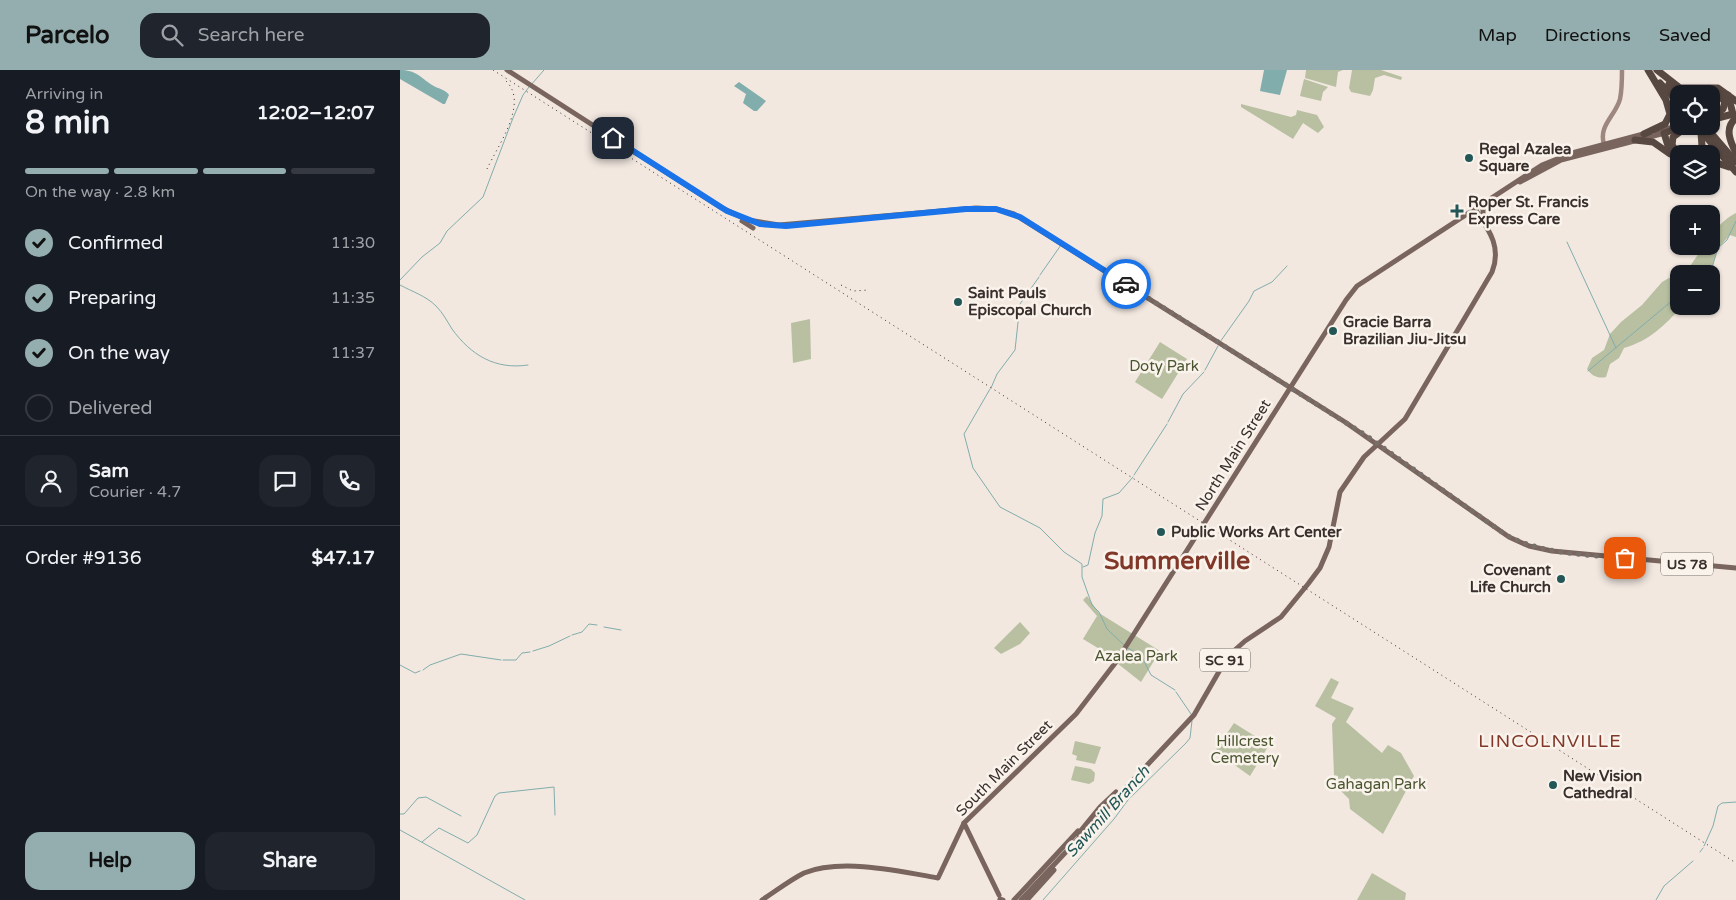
<!DOCTYPE html>
<html lang="en">
<head>
<meta charset="utf-8">
<style>
  :root { --surface:#171b24; --page:#20242c; --text:#f1f3f6; --muted:#9ea1a6; --line:#363941; --accent:#94adae }
  body { margin:0; font-family:"Varela Round",sans-serif; background:var(--page); color:var(--text); height:100vh; display:flex; flex-direction:column; font-size:19px; white-space:nowrap }
  * { box-sizing:border-box; margin:0 }
  p { font-size:16px; color:var(--muted) }
  .icon { flex:none; width:28px; height:28px; fill:none; stroke:currentColor; stroke-width:2; stroke-linecap:round; stroke-linejoin:round }
  .map { position:relative; flex:1; overflow:hidden }
  .sheet { display:flex; flex-direction:column; background:var(--surface); width:400px }
  .sheet>* { flex:none }
  .fabs { position:absolute; left:1270px; top:15px; display:grid; gap:10px }
  .fabs a { display:grid; place-items:center; width:50px; height:50px; border-radius:10px; background:var(--surface); box-shadow:0 1px 4px #0004; font-size:25px }
  .pin { position:absolute; display:grid; place-items:center; width:42px; height:42px; color:#fff; margin:-21px; border-radius:10px; box-shadow:0 2px 8px #0006 }
  .courier { position:absolute; display:grid; place-items:center; width:50px; height:50px; margin:-25px; border:4px solid #1a73e8; border-radius:50%; background:#fff; color:#222; box-shadow:0 1px 6px #0007 }
  .summary em { font-style:normal; font-weight:700 }
  .summary div { display:flex; flex-direction:column-reverse }
  .summary { display:flex; align-items:center; justify-content:space-between; height:85px; padding:0 25px }
  h1 { font-size:32px; font-weight:700; line-height:38px }
  .bar { display:grid; grid-template-columns:repeat(4,1fr); gap:8px 5px; align-content:center; height:60px; padding:0 25px }
  .bar i { height:6px; border-radius:4px; background:var(--line) }
  .bar .current { background:var(--accent) }
  .bar p { grid-column:span 4 }
  .line { display:flex; align-items:center; gap:12px; padding:0 25px; border-top:1px solid var(--line) }
  .line div { flex:1 }
  .round { display:grid; place-items:center; flex:none; width:52px; height:52px; border-radius:15px; background:var(--page) }
  ol { padding:0 25px; list-style:none }
  li { display:flex; align-items:center; gap:15px; height:55px }
  li p { margin-inline-start:auto }
  li .icon { padding:5px; border-radius:50%; background:var(--accent); color:#111; stroke-width:4 }
  li:last-child { color:var(--muted) }
  li i { width:28px; height:28px; border:2px solid var(--line); border-radius:50% }
  .action { display:flex; gap:10px; margin-top:auto; padding:10px 25px }
  .action a { flex:1; height:58px; border-radius:15px; background:var(--accent); color:#111; font-size:20px; font-weight:700; line-height:58px; text-align:center }
  .action a+a { background:var(--page); color:var(--text) }
  header { display:flex; align-items:center; gap:30px; box-sizing:border-box; height:70px; padding:0 25px; background:var(--accent); color:#111 }
  header strong { font-size:24px }
  nav { display:flex; gap:28px; margin-inline-start:auto; font-size:18px }
  .search { width:350px; height:45px; background:var(--page); display:flex; align-items:center; gap:12px; box-sizing:border-box; padding:0 18px; border-radius:15px; color:var(--muted); font-size:19px }
  main { display:flex; flex:1; min-height:0 }
  .map>svg:first-child { display:block }
</style>
</head>
<body>
<header>
<strong>Parcelo</strong>
<div class="search"><svg class="icon" aria-label="search" viewBox="0 0 24 24"><circle cx="10" cy="10" r="6"/><path d="M15 15l6 6"/></svg>Search here</div>
<nav><a>Map</a><a>Directions</a><a>Saved</a></nav>
</header>
<main>
<section class="sheet">
<div class="summary"><div><h1>8 min</h1><p>Arriving in</p></div><em>12:02–12:07</em></div>
<div class="bar"><i class="current"></i><i class="current"></i><i class="current"></i><i></i><p>On the way · 2.8 km</p></div>
<ol>
<li><svg class="icon" aria-label="check" viewBox="0 0 24 24"><path d="M5 12l5 5 9-10"/></svg>Confirmed<p>11:30</p></li>
<li><svg class="icon" aria-label="check" viewBox="0 0 24 24"><path d="M5 12l5 5 9-10"/></svg>Preparing<p>11:35</p></li>
<li><svg class="icon" aria-label="check" viewBox="0 0 24 24"><path d="M5 12l5 5 9-10"/></svg>On the way<p>11:37</p></li>
<li><i></i>Delivered</li>
</ol>
<div class="line" style="height:90px"><a class="round"><svg class="icon" aria-label="person" viewBox="0 0 24 24"><circle cx="12" cy="8" r="4"/><path d="M4 21q1-7 8-7t8 7"/></svg></a><div><b>Sam</b><p>Courier · 4.7</p></div><a class="round"><svg class="icon" aria-label="chat" viewBox="0 0 24 24"><path d="M4 5h16v11H9l-5 4z"/></svg></a><a class="round"><svg class="icon" aria-label="phone" viewBox="0 0 24 24"><path d="M5 4h4l2 5-3 2q2 4 5 5l2-3 5 2v4C11 20 4 13 5 4z"/></svg></a></div>
<div class="line" style="height:65px"><div>Order #9136</div><b>$47.17</b></div>
<div class="action"><a>Help</a><a>Share</a></div>
</section>
<div class="map">
<svg width="1336" height="830" viewBox="0 0 1336 830">
  <rect width="100%" height="100%" fill="#f2e8e0"/>
  <!-- green -->
  <g fill="#b8c0a1">
    <polygon points="906,0 943,0 938,2 936,17 905,8"/>
    <polygon points="952,0 981,0 1002,7 1001,10 984,5 975,8 973,20 970,26 951,22 949,18"/>
    <polygon points="904,9 928,17 923,22 921,31 900,26"/>
    <polygon points="841,34 891,47 896,45 897,40 917,45 924,57 918,63 903,53 893,69 841,37"/>
    <path d="M1336,143V167L1330,165L1318,178L1310,204H1288V199L1304,176H1311C1311,161 1323,150 1336,143Z"/>
    <path d="M1279,207V236H1283C1263,256 1251,270 1224,278L1219,288L1210,294L1206,307C1198,309 1192,306 1187,299L1192,288L1204,280L1210,264L1221,252L1242,235L1262,212L1269,208Z"/>
    <polygon points="410,249 411,289 393,293 391,253"/>
    <polygon points="760,272 787,289 762,329 735,312"/>
    <polygon points="687,526 699,543 760,581 741,612 717,593 716,589 683,569 697,546 683,530"/>
    <polygon points="620,552 630,563 620,574 601,584 594,578"/>
    <polygon points="931,608 939,612 931,628 954,638 946,652 982,683 988,675 1001,683 1014,706 983,764 950,739 949,729 939,719 938,706 934,705 932,654 936,648 915,636"/>
    <polygon points="834,653 869,675 850,706 815,681"/>
    <polygon points="675,671 701,677 695,694 676,690 677,686 672,684"/>
    <polygon points="675,696 691,699 695,703 694,711 689,714 671,710"/>
    <polygon points="972,803 1006,823 1005,830 957,830"/>
  </g>
  <!-- water -->
  <g fill="#81adac">
    <path d="M0,0C16,0 20,7 32,15C38,19 45,19 49,25L45,34H43L0,9Z"/>
    <polygon points="864,0 887,0 880,25 860,21"/>
    <polygon points="339,12 366,31 357,41 354,41 343,33 346,24 334,16"/>
  </g>
  <g fill="none" stroke-linecap="round" stroke-linejoin="round">
    <!-- stream -->
    <g stroke="#81adac" stroke-width="1">
      <polyline points="131,15 144,0"/>
      <polyline points="1167,172 1216,278"/>
      <polyline points="1310,204 1318,178 1327,170 1336,151"/>
      <polyline points="640,205 661,175"/>
      <polyline points="0,210 22,187 40,173 47,161 83,127 113,48 123,25 129,17"/>
      <path d="M0,215C13,222 26,226 36,236C43,243 47,251 52,259C71,285 95,300 128,295"/>
      <polyline points="820,272 849,231 854,221 872,212 887,196"/>
      <polyline points="805,300 818,276"/>
      <polyline points="1188,301 1279,225"/>
      <polyline points="591,318 597,304 615,280 620,234 639,207"/>
      <polyline points="590,319 564,364 573,398 600,437 640,458 664,482 682,494 682,507 692,535 699,542 707,559 725,576"/>
      <polyline points="768,352 783,324 804,302"/>
      <polyline points="734,405 767,354"/>
      <polyline points="683,497 688,495 695,463 702,446 703,429 719,423 733,407"/>
      <polyline points="204,557 221,560"/>
      <polyline points="172,565 182,562 189,554 197,555"/>
      <polyline points="728,578 742,587 751,605 775,620"/>
      <polyline points="133,581 149,576 170,566"/>
      <polyline points="103,590 116,590 122,583 130,582"/>
      <polyline points="0,595 15,603 20,601"/>
      <polyline points="23,600 30,595 61,584 101,590"/>
      <polyline points="776,622 791,644"/>
      <polyline points="0,744 4,744 18,728 26,727 61,746"/>
      <polyline points="0,760 125,830"/>
      <polyline points="22,772 39,758 68,773 77,765 95,726 99,723 154,717 155,745"/>
      <polyline points="1304,776 1313,756 1318,736 1322,733 1336,732"/>
      <polyline points="1300,782 1303,778"/>
      <polyline points="643,830 714,749 728,730 786,673 790,668 792,651"/>
      <polyline points="1256,830 1264,816 1293,791"/>
    </g>
    <!-- secondary -->
    <path stroke="#9d877e" stroke-width="4.5" d="M1204,74C1198,56 1216,45 1220,29C1222,20 1222,9 1222,0"/>
    <!-- primary -->
    <g stroke="#79655d" stroke-width="5">
      <polyline points="107,0 320,137 348,150 379,155 576,138 596,139 614,144 945,352 1109,467 1129,476 1152,481 1336,498"/>
      <polyline points="1255,61 1274,57"/>
      <polyline points="1120,112 1161,90 1265,63"/>
      <polyline points="1083,149 1083,139 1090,131"/>
      <polyline points="342,151 353,158"/>
      <polyline points="564,753 599,825"/>
      <polyline points="678,764 700,737 716,722"/>
      <polyline points="600,829 603,830"/>
      <path d="M362,830C376,821 390,810 404,803C441,788 499,801 538,808L564,753L676,644L716,592L946,230L957,216L1142,95L1172,83L1247,63"/>
      <polyline points="614,830 678,761"/>
      <path d="M621,830L794,645L828,586L845,571L881,547L908,514L920,498L929,477L940,422L964,387L1005,349L1092,202C1102,177 1089,160 1075,139"/>
      <polyline points="627,830 654,800"/>
    </g>
    <!-- motorway -->
    <g stroke="#584842" stroke-width="7">
      <polyline points="1257,0 1280,18 1318,18 1336,31"/>
      <polyline points="1260,13 1279,34"/>
      <polyline points="1269,14 1279,25"/>
      <polyline points="1303,24 1317,22 1325,32 1323,39 1311,47"/>
      <path d="M1336,48C1324,58 1330,71 1336,83"/>
      <polyline points="1314,49 1333,44 1328,25"/>
      <polyline points="1297,56 1336,102"/>
      <polyline points="1305,56 1336,92"/>
      <polyline points="1244,64 1265,54 1270,44 1266,30 1248,0"/>
      <polyline points="1235,70 1253,72 1270,84"/>
      <polyline points="1276,81 1272,75 1273,67 1284,59"/>
      <polyline points="1294,84 1302,76 1301,63"/>
      <polyline points="1279,88 1269,79 1264,63 1285,56"/>
      <polyline points="1311,91 1329,97"/>
    </g>
    <!-- rail -->
    <g stroke="#382e2b" stroke-width="1" stroke-dasharray="1 4" stroke-linecap="butt">
      <polyline points="93,0 1336,793"/>
      <path d="M87,99C98,75 129,33 106,11"/>
      <polyline points="441,215 453,221 469,220"/>
    </g>
  </g>
  <g fill="none" stroke-linecap="round" stroke-linejoin="round">
    <!-- done -->
    <path stroke="#796f6a" stroke-width="5" stroke-dasharray="0 9" d="M726,214L967,366L1106,465C1143,484 1185,485 1225,488"/>
    <!-- route -->
    <polyline stroke="#1a73e8" stroke-width="6" points="213,68 327,141 360,154 386,156 566,139 596,139 620,147 726,214"/>
  </g>
  <!-- markers -->
  <g fill="#235757" stroke="#f9f3ec" stroke-width="2">
    <circle cx="1069" cy="88" r="5"/>
    <path d="M1054.5 133.5h5v5h5v5h-5v5h-5v-5h-5v-5h5z"/>
    <circle cx="558" cy="232" r="5"/>
    <circle cx="933" cy="261" r="5"/>
    <circle cx="761" cy="462" r="5"/>
    <circle cx="1161" cy="509" r="5"/>
    <circle cx="1153" cy="715" r="5"/>
  </g>
  <g text-anchor="middle" stroke-width="5" stroke-linejoin="round" paint-order="stroke">
    <!-- shield labels -->
    <g fill="#f9f3ec" stroke="#726965" stroke-width="1">
      <rect x="1261" y="482.5" width="52" height="23" rx="4"/>
      <rect x="800" y="578.5" width="50" height="23" rx="4"/>
    </g>
    <g font-size="14" font-weight="bold" fill="#382e2b">
      <text x="1287" y="499">US 78</text>
      <text x="825" y="595">SC 91</text>
    </g>
    <!-- poi labels -->
    <g font-size="15" font-weight="bold" fill="#382e2b" stroke="#f9f3ec" text-anchor="start">
      <text x="1079" y="84">Regal Azalea<tspan x="1079" dy="17">Square</tspan></text>
      <text x="1068" y="137">Roper St. Francis<tspan x="1068" dy="17">Express Care</tspan></text>
      <text x="568" y="228">Saint Pauls<tspan x="568" dy="17">Episcopal Church</tspan></text>
      <text x="943" y="257">Gracie Barra<tspan x="943" dy="17">Brazilian Jiu-Jitsu</tspan></text>
      <text x="771" y="467">Public Works Art Center</text>
      <text x="1151" y="505" text-anchor="end">Covenant<tspan x="1151" dy="17">Life Church</tspan></text>
      <text x="1163" y="711">New Vision<tspan x="1163" dy="17">Cathedral</tspan></text>
    </g>
    <!-- park labels -->
    <g font-size="15" fill="#4a5530" stroke="#f9f3ec">
      <text x="764" y="301">Doty Park</text>
      <text x="736" y="591">Azalea Park</text>
      <text x="845" y="676">Hillcrest<tspan x="845" dy="17">Cemetery</tspan></text>
      <text x="976" y="719">Gahagan Park</text>
    </g>
    <!-- street labels -->
    <g font-size="15" fill="#382e2b" stroke="#f9f3ec">
      <text transform="translate(833 385) rotate(-58)" y="5">North Main Street</text>
      <text transform="translate(604 698) rotate(-45)" y="5">South Main Street</text>
    </g>
    <!-- water labels -->
    <g font-size="16" font-style="italic" fill="#235757" stroke="#f9f3ec">
      <text transform="translate(707 741) rotate(-48)" y="6">Sawmill Branch</text>
    </g>
    <!-- quarter labels -->
    <g font-size="18" letter-spacing="1" fill="#823829" stroke="#f9f3ec">
      <text x="1150" y="677">LINCOLNVILLE</text>
    </g>
    <!-- town labels -->
    <g font-size="25" font-weight="bold" fill="#823829" stroke="#f9f3ec">
      <text x="777" y="499">Summerville</text>
    </g>
  </g>
</svg>
<div class="fabs">
<a><svg class="icon" aria-label="locate" viewBox="0 0 24 24"><circle cx="12" cy="12" r="6"/><path d="M12 2v4M12 18v4M2 12h4M18 12h4"/></svg></a>
<a><svg class="icon" aria-label="layers" viewBox="0 0 24 24"><path d="M12 4l9 5-9 5-9-5zM3 14l9 5 9-5"/></svg></a>
<a>+</a>
<a>−</a>
</div>
<div class="pin" style="left:1225px;top:488px;background:#ea580c"><svg class="icon" aria-label="bag" viewBox="0 0 24 24"><path d="M5 8h14l-1 12H6zM9 8a3 3 0 0 1 6 0"/></svg></div>
<div class="pin" style="left:213px;top:68px;background:#1f2937"><svg class="icon" aria-label="home" viewBox="0 0 24 24"><path d="M3 11l9-7 9 7M6 9v11h12V9"/></svg></div>
<div class="courier" style="left:726px;top:214px"><svg class="icon" aria-label="car" viewBox="0 0 24 24"><path d="M5 17H2v-5l4-1 3-4h7l3 4 3 1v5h-3M9 17h6M6 11h13"/><circle cx="7" cy="17" r="2"/><circle cx="17" cy="17" r="2"/></svg></div>
</div>
</main>
</body>
</html>
